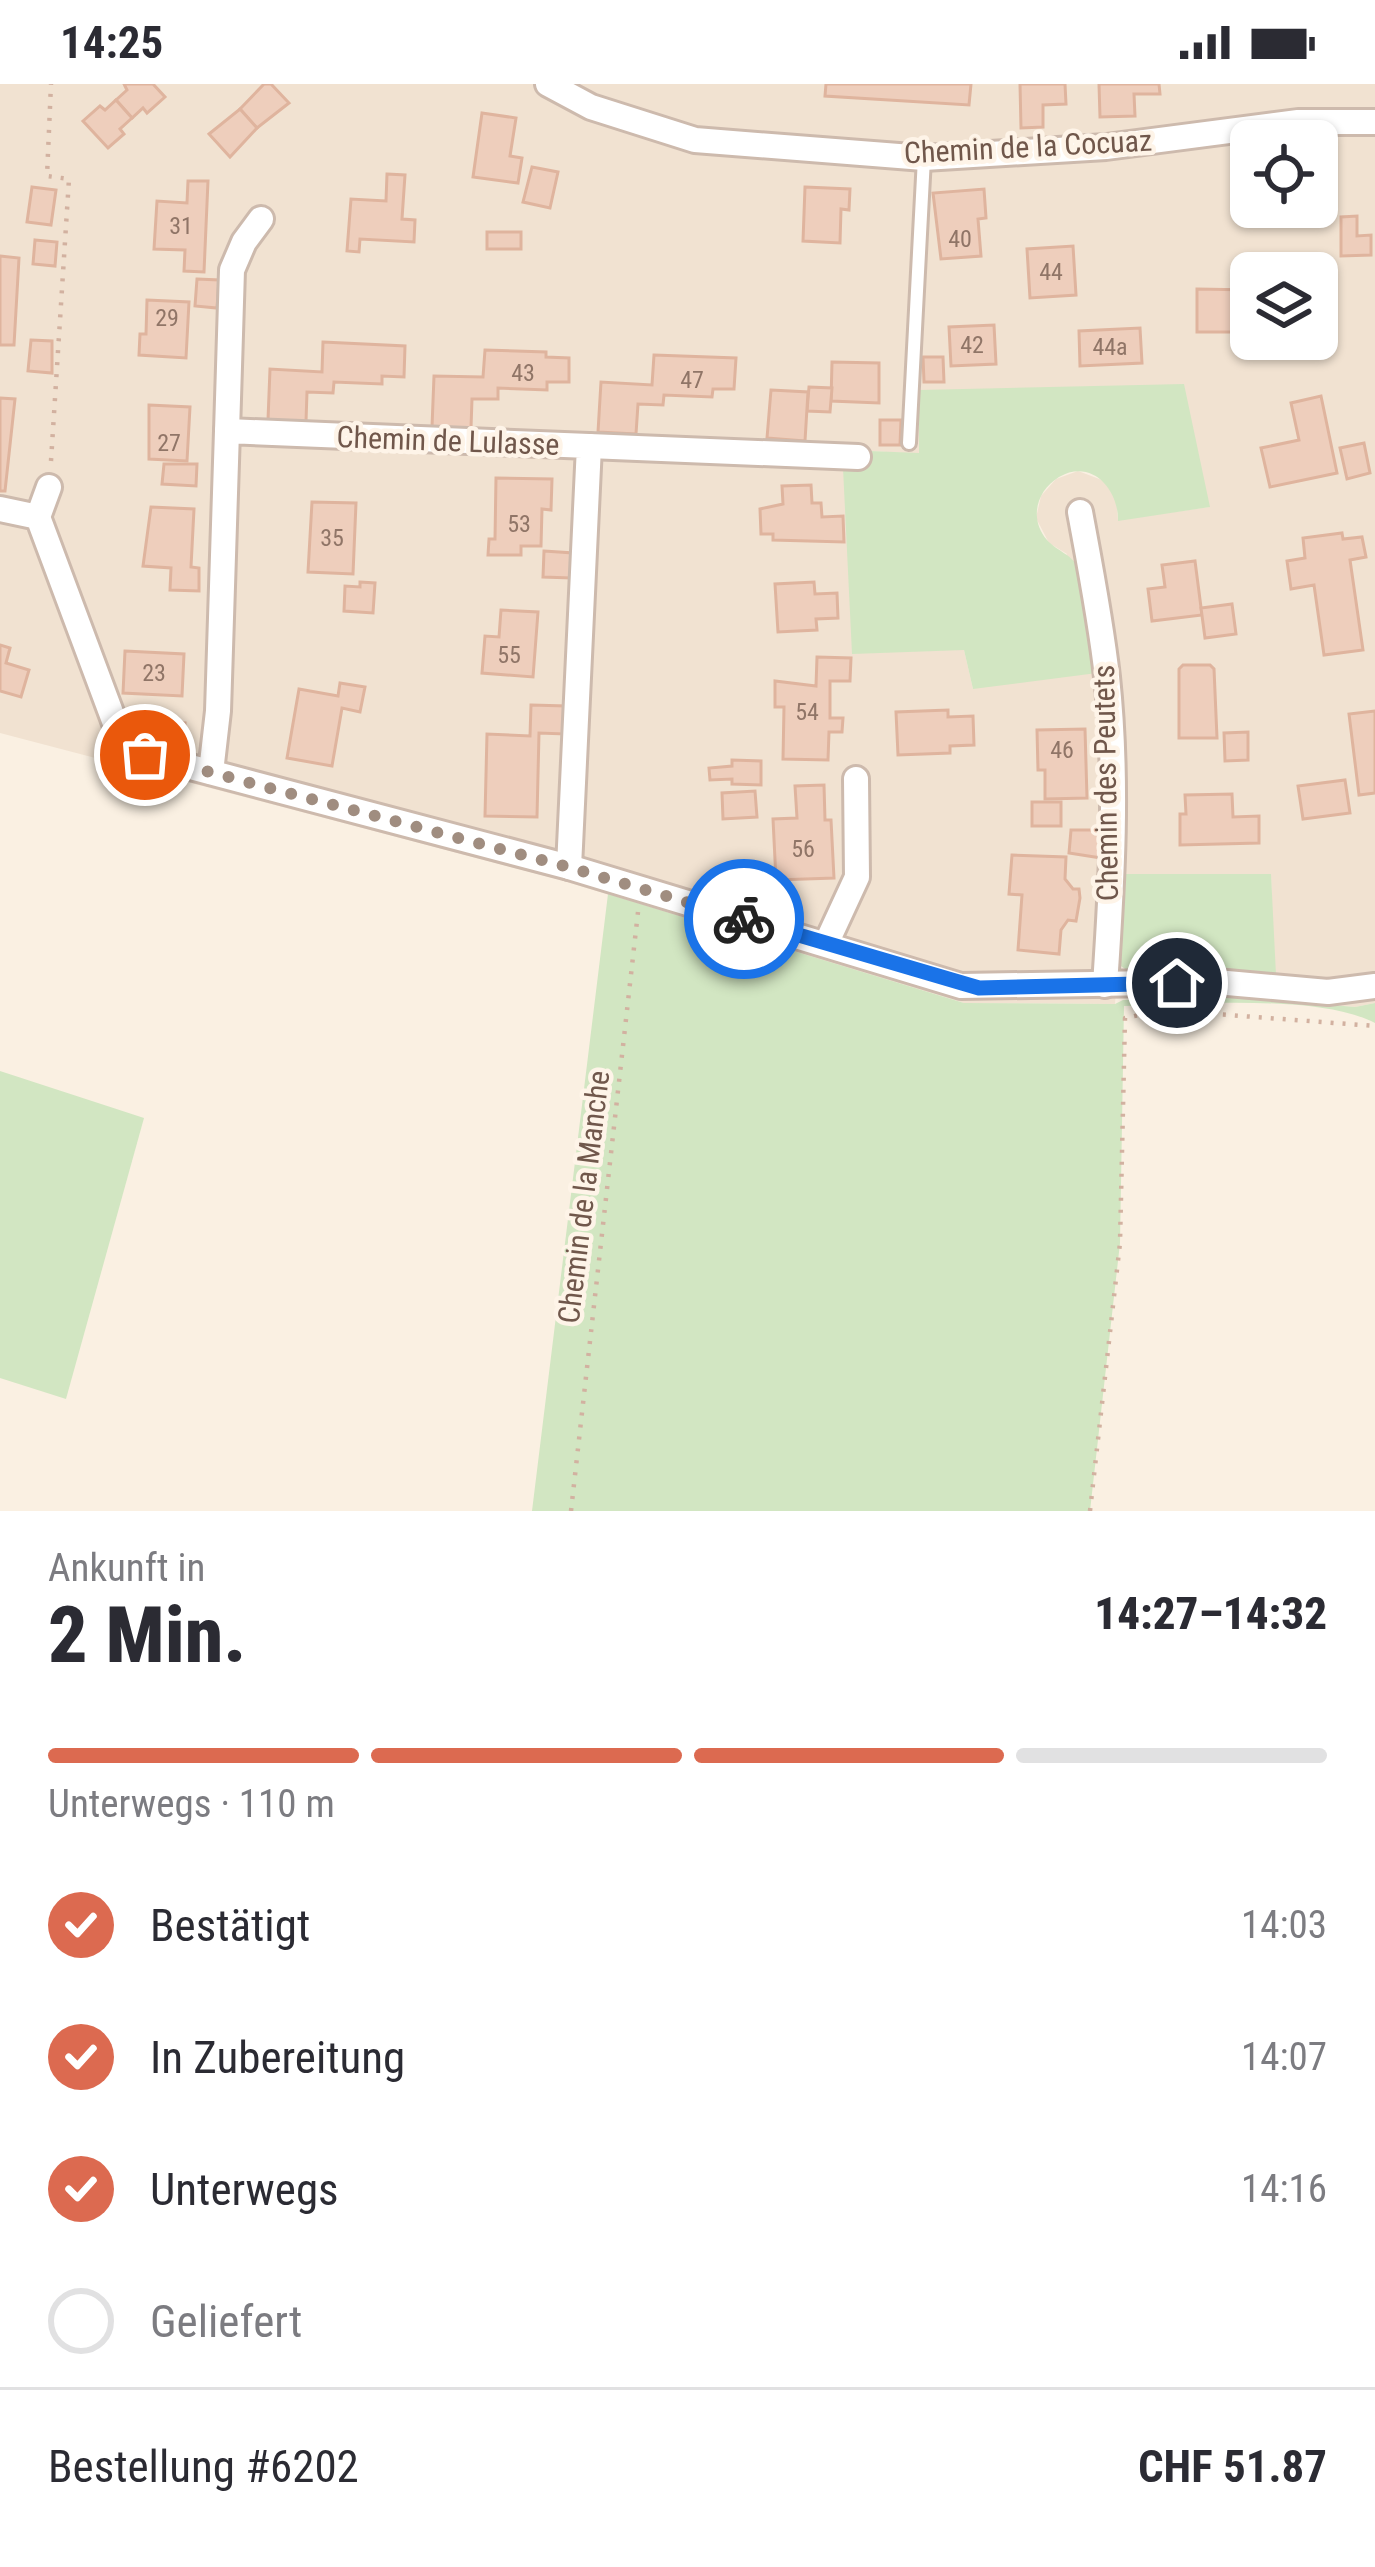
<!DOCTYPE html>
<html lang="de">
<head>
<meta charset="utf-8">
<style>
  :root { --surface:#fff; --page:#f2f2f3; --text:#2b2b33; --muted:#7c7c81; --line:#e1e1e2; --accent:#dc6a50 }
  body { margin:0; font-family:"Roboto Condensed",sans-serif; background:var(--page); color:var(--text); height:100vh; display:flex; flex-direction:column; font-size:45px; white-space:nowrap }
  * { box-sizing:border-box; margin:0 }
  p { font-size:39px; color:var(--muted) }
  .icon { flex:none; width:66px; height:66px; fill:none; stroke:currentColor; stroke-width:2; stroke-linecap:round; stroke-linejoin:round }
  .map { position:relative; height:1427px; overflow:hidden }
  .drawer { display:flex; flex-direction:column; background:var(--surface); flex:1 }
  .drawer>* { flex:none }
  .buttons { position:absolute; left:1230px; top:36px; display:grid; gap:24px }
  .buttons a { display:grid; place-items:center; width:108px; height:108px; border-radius:18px; background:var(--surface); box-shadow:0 3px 9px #0004; font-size:60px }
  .pin { position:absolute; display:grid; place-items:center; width:102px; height:102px; color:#fff; margin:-51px; border:6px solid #fff; border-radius:50%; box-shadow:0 3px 12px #0007 }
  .courier { position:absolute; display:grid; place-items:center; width:120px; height:120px; margin:-60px; border:9px solid #1a73e8; border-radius:50%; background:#fff; color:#222; box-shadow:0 3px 15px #0007 }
  .overview em { font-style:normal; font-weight:800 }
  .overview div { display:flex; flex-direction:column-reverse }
  .overview { display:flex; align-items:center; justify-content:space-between; height:204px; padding:0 48px }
  h1 { font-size:78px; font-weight:800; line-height:90px }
  .bar { display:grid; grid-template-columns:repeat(4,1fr); gap:18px 12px; align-content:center; height:144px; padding:0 48px }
  .bar i { height:15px; border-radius:9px; background:var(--line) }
  .bar .on { background:var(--accent) }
  .bar p { grid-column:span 4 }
  .line { display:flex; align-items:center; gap:30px; padding:0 48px; border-top:3px solid var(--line) }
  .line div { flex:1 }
  ol { padding:0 48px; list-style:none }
  li { display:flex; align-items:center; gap:36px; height:132px }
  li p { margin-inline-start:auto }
  li .icon { padding:12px; border-radius:50%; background:var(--accent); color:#fff; stroke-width:4 }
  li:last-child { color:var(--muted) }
  li i { width:66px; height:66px; border:6px solid var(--line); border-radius:50% }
  .status { display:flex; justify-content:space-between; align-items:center; height:84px; padding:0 60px; background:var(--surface); direction:ltr }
  .status svg { height:33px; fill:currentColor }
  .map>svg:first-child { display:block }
</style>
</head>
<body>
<div class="status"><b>14:25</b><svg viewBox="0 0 49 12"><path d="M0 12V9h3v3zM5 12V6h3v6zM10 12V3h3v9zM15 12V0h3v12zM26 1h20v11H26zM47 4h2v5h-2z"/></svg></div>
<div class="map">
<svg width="1375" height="1427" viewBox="0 0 1375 1427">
  <rect width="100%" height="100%" fill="#faf0e2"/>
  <!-- residential -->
  <path fill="#f1e2d1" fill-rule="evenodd" d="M0,0H1375V919L1355,923L1274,915L1271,791H1125L1115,920L964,919L557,795L0,649ZM1251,57H1317V123H1251ZM1251,189H1317V255H1251ZM920,306L1209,423L1118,436L1116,412L1102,396L1078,387L1056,395L1041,412L1036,434L1049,459L1067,470L973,605L964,566L844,384L869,385L871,367L919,370Z"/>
  <!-- green -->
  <g fill="#d2e6c2">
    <path d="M1184,300L1210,423L1118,437C1119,406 1092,374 1059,393C1036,407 1029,435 1047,456C1058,468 1074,471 1080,487C1091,518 1091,556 1097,589L973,605L964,566L852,570L843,384H868L870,367L919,369V306Z"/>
    <polygon points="1125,790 1271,790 1276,891 1239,886 1128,887 1118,880"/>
    <path d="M608,810L964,919L1115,920L1123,916L1247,913L1355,923L1375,919V939C1319,910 1190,920 1124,922L1120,1159L1090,1427H532Z"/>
    <polygon points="0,987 144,1034 66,1315 0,1294"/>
  </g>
  <!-- building -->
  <g fill="#eecebc" stroke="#dfb49e" stroke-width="3">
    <polygon points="153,0 165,13 147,29 143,24 132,34 116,16 127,6 124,0"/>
    <polygon points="264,0 271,0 289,19 257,44 240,25"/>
    <polygon points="826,0 971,0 969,21 825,12"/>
    <polygon points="1020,0 1065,0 1066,20 1043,21 1043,43 1021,44"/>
    <polygon points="1099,0 1159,0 1160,10 1134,10 1135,32 1100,33"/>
    <polygon points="116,16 132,34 120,45 124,50 108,64 83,37 100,22 105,26"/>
    <polygon points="240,25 257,44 230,73 209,50"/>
    <polygon points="482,29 516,34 510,72 522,74 518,99 473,93"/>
    <polygon points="532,83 558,88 550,124 523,118"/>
    <polygon points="387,90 405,91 402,135 415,136 414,158 360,155 359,168 347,167 351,115 386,117"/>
    <polygon points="188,97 208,97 204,188 184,187 185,166 154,165 157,117 187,119"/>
    <polygon points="32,103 56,106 51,141 27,138"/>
    <polygon points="805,103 850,105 849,126 841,125 840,159 803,157"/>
    <polygon points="984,105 986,134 978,135 981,172 941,175 933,109"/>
    <polygon points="1357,132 1357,152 1371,151 1371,171 1341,172 1341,133"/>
    <rect x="487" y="148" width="34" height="17"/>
    <polygon points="35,156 57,158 55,182 33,180"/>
    <polygon points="1073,162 1076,211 1030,214 1027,165"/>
    <polygon points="0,172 19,174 14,261 0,261"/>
    <polygon points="197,195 219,196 217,224 195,222"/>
    <polygon points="1197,205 1251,206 1251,248 1197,248"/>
    <polygon points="147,216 189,218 186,274 139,271 140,250 146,250"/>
    <polygon points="994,241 996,280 951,282 949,243"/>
    <polygon points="1140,244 1142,279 1080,282 1079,247"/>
    <polygon points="31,256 52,257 52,289 28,287"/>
    <polygon points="323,258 405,262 404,293 382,292 382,300 334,298 333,309 307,308 306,338 268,336 270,285 322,288"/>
    <polygon points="485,266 546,268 546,273 569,274 569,298 547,298 547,306 498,304 498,315 472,315 471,344 432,343 434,292 483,293"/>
    <polygon points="654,271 736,274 734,305 713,305 712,313 664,311 663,321 638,320 636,350 598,348 601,298 652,301"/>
    <polygon points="923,273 943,273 944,298 924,298"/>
    <polygon points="832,278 879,279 879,319 831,317"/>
    <polygon points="809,303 832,304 830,328 807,327"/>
    <polygon points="771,306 808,308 805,357 767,354"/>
    <polygon points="1321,312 1337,389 1270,403 1261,364 1299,356 1291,319"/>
    <polygon points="0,314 15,315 5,407 0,407"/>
    <polygon points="149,321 190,323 187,377 149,375"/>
    <polygon points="880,336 901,336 900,361 880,361"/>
    <polygon points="1364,359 1370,389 1347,395 1340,364"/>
    <polygon points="164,380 197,380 196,402 162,400"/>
    <polygon points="496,394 552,395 551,426 542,425 541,462 521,462 521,471 488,471 489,455 495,455"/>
    <polygon points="811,401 812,419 821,419 822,433 843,432 844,458 773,456 773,450 761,450 760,425 783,420 782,402"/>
    <polygon points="312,418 356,419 353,490 308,488"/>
    <polygon points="151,423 194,425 191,483 199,484 199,507 170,506 171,484 143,482"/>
    <polygon points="1342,449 1343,455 1362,453 1366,473 1350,476 1363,566 1324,571 1314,501 1291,505 1287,477 1305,474 1303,454"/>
    <polygon points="544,467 573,469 571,494 543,493"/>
    <polygon points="1195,477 1202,531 1152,537 1148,505 1165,503 1162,481"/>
    <polygon points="360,498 375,499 373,529 344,527 345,502 360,503"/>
    <polygon points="814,498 815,510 837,509 838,534 816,535 817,546 778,548 775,500"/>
    <polygon points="1232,520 1236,550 1205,554 1201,524"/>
    <polygon points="501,526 538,528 533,593 482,589 485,552 499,553"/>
    <polygon points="0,561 10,564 6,579 29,586 21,613 0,607"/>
    <polygon points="125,567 184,570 182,612 123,609"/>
    <polygon points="817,573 851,574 850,597 830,597 830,634 843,634 842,648 829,648 828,676 783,675 784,623 775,623 775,597 816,602"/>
    <polygon points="1183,581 1210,581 1214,585 1217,654 1179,654 1179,585"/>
    <polygon points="340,599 365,603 360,628 342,624 332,682 287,674 299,605 338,612"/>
    <polygon points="531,621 566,622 565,650 539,649 537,733 485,732 487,650 530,652"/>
    <polygon points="948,626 948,633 973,632 974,661 950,662 950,669 898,671 896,628"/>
    <polygon points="1375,627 1375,709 1359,711 1349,630"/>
    <polygon points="160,638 185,639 184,666 159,660"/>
    <polygon points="1085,645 1087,714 1045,715 1045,686 1038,686 1037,646"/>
    <polygon points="1248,648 1248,676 1225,677 1224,649"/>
    <polygon points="732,676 761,677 761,701 732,700 732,695 710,696 709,684 732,682"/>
    <polygon points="1345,696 1350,729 1303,735 1298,702"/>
    <polygon points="824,701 825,736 831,736 834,794 776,796 773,735 797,734 795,702"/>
    <polygon points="755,707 757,733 723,735 722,709"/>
    <polygon points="1232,710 1233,733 1259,732 1259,759 1180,761 1180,730 1186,730 1185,711"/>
    <rect x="1032" y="718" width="29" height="24"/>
    <polygon points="1071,746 1105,746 1101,774 1069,769"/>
    <polygon points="1012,771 1066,773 1065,795 1073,805 1079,805 1080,814 1076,837 1068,836 1061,846 1059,870 1018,866 1022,811 1009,810"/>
  </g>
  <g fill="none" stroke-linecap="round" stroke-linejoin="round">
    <!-- lane casing -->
    <g stroke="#cdbaad" stroke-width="18">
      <polyline id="lane" points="909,359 924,74"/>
    </g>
    <!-- street casing -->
    <g stroke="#cdbaad" stroke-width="30">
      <g id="street">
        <polyline points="548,0 591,23 695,56 924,74 1106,63 1298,38 1375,38"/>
        <polyline points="227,347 232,186 244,158 261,135"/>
        <polyline points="589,362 858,373"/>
        <polyline points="0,425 38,433 119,650 145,671 569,783 961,902 1216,898 1328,908 1375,902"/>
        <path d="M1080,428C1090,482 1101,538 1107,593C1118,696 1112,798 1105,901"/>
        <polyline points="38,433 49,403"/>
        <polyline points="211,688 218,627 227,347 589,362 569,783"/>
        <polyline points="826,860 857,793 856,695"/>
      </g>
    </g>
    <!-- path -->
    <g stroke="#d2b1a0" stroke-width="4.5" stroke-dasharray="3 9" stroke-linecap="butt">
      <polyline points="51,377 69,95 47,92 51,0"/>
      <polyline points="1175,927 1375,942"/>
      <polyline points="571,1427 638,828"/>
      <polyline points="1090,1427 1120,1159 1125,934 1158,927"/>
    </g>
    <!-- lane -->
    <use href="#lane" stroke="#fff" stroke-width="12"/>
    <!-- street -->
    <use href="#street" stroke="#fff" stroke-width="24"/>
  </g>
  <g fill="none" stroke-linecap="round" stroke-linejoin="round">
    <!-- done -->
    <polyline stroke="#a08d80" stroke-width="12" stroke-dasharray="0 21.6" points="145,671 568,783 744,835"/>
    <!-- route -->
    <polyline stroke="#1a73e8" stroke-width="15" points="744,835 979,904 1177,899"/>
  </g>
  <g text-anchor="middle" stroke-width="9" stroke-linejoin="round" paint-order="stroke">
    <!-- number labels -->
    <g font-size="24" fill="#907567">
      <text x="181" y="150">31</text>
      <text x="960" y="163">40</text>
      <text x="1051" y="196">44</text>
      <text x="167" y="242">29</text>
      <text x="972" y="269">42</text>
      <text x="1110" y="271">44a</text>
      <text x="523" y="297">43</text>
      <text x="692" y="304">47</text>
      <text x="169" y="367">27</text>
      <text x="519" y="448">53</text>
      <text x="332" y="462">35</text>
      <text x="509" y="579">55</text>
      <text x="154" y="597">23</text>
      <text x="807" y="636">54</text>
      <text x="1062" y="674">46</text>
      <text x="803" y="773">56</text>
    </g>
    <!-- street labels -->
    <g font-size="30" fill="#70574b" stroke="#fef4e8">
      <text transform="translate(1028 63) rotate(-3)" y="10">Chemin de la Cocuaz</text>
      <text transform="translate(448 357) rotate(2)" y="10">Chemin de Lulasse</text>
      <text transform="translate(1106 699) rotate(-91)" y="10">Chemin des Peutets</text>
      <text transform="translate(584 1113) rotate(-83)" y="10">Chemin de la Manche</text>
    </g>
  </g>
</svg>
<div class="buttons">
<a><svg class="icon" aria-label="locate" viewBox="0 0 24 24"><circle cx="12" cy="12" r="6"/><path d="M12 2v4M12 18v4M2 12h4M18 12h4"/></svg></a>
<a><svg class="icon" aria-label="layers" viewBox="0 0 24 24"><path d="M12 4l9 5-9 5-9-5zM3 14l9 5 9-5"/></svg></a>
</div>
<div class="pin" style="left:145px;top:671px;background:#ea580c"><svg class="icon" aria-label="bag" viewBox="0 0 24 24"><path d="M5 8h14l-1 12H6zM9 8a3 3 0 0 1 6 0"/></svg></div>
<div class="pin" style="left:1177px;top:899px;background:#1f2937"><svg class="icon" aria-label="home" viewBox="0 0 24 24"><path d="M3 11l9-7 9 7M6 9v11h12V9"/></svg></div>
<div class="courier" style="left:744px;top:835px"><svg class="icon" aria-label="bike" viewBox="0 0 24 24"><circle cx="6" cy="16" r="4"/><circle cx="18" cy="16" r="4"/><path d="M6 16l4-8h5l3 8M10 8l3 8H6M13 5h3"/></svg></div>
</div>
<section class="drawer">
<div class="overview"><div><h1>2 Min.</h1><p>Ankunft in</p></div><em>14:27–14:32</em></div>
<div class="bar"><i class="on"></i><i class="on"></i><i class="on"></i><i></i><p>Unterwegs · 110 m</p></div>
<ol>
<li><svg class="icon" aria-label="check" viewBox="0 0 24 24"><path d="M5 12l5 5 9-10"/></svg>Bestätigt<p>14:03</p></li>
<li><svg class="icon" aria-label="check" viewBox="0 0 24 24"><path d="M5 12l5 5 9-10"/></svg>In Zubereitung<p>14:07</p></li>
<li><svg class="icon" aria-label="check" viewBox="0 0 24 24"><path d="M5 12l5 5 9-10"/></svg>Unterwegs<p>14:16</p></li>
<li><i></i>Geliefert</li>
</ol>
<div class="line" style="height:156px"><div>Bestellung #6202</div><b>CHF 51.87</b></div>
</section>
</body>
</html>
